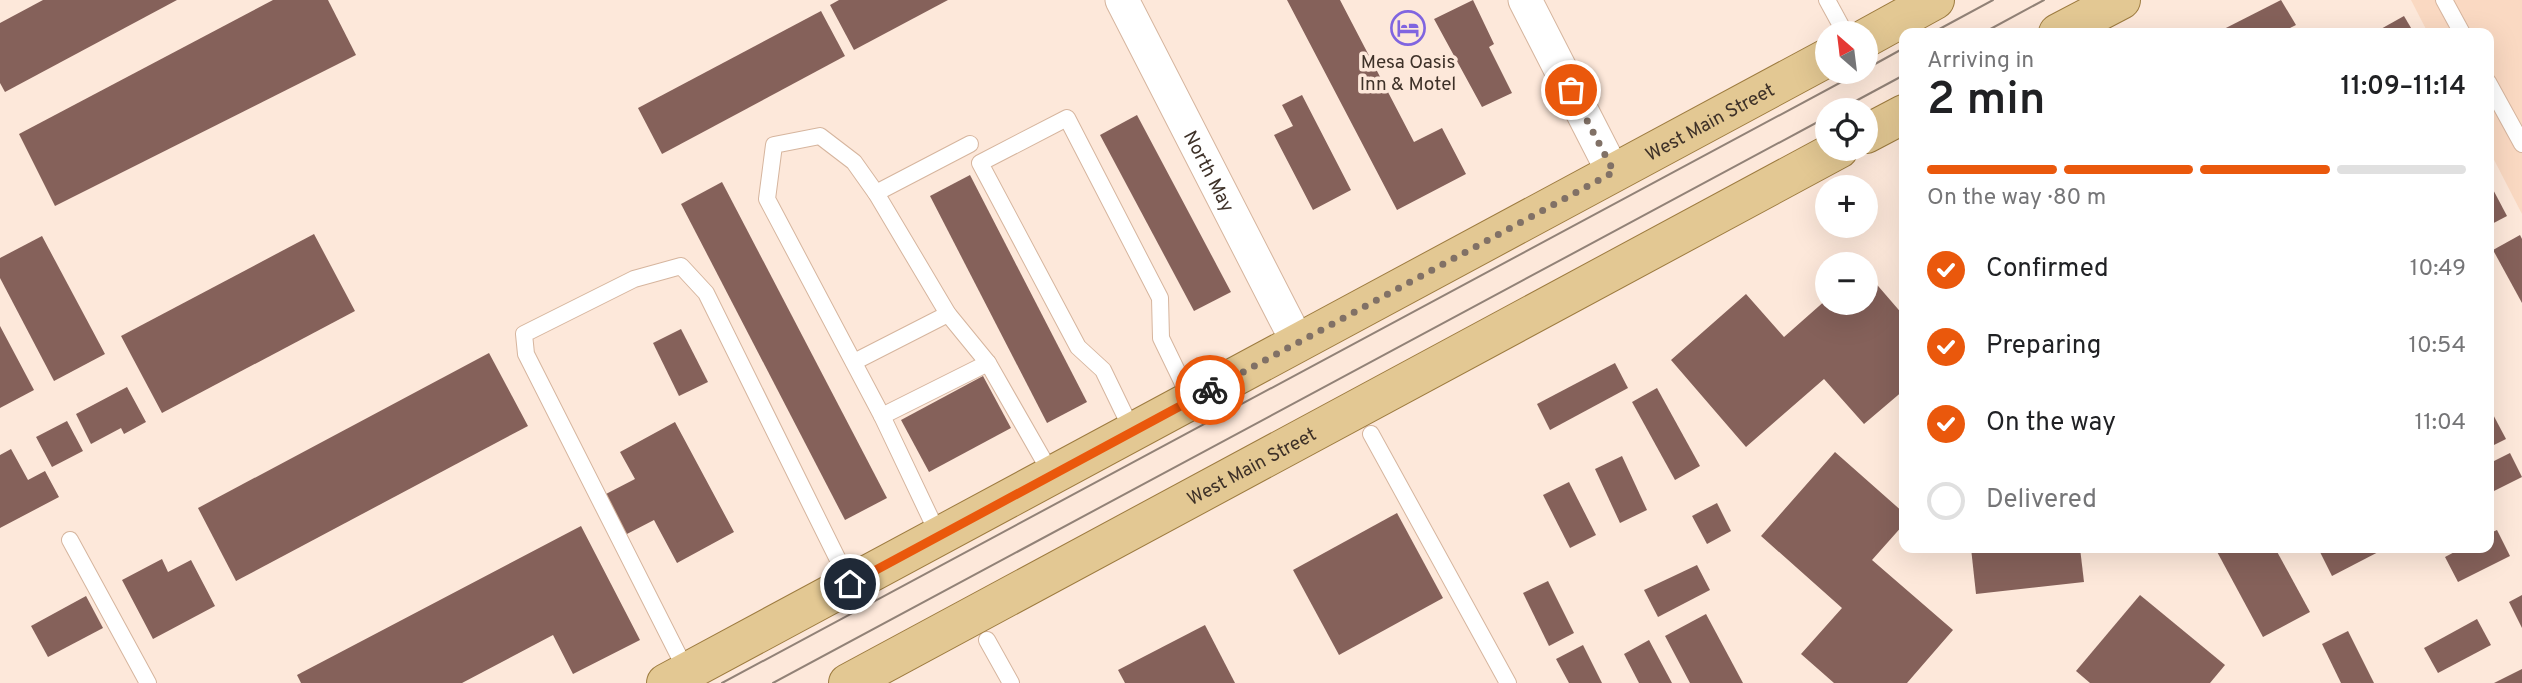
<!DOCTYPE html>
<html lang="en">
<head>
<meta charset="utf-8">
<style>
  :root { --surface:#fff; --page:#f2f2f2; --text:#202124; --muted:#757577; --line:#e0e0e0; --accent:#ea580c }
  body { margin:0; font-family:Overpass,sans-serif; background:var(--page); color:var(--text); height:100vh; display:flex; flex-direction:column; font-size:26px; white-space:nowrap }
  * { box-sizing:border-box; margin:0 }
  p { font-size:23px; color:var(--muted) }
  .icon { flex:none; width:38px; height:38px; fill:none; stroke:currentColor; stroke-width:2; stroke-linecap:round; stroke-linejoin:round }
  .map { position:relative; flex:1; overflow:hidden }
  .details { position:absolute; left:1899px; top:28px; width:595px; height:525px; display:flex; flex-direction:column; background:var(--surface); border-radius:14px; box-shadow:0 7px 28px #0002 }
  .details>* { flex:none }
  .needle { width:46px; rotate:332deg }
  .fabs { position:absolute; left:1815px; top:21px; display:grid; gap:14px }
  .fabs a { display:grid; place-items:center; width:63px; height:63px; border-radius:50%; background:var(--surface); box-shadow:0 7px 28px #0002; font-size:35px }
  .pin { position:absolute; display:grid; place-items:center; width:60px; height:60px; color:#fff; margin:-30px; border:4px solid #fff; border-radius:50%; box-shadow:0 2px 7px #0007 }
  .courier { position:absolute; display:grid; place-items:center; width:70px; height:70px; margin:-35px; border:5px solid #ea580c; border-radius:50%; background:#fff; color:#222; box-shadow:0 2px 9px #0007 }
  .head em { font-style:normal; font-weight:600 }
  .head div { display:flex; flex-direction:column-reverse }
  .head { display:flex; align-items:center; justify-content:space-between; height:119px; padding:0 28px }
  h1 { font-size:46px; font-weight:600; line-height:52px }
  .bar { display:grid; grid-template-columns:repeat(4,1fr); gap:10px 7px; align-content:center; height:84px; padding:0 28px }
  .bar i { height:9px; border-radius:5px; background:var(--line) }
  .bar .selected { background:var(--accent) }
  .bar p { grid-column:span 4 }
  ol { padding:0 28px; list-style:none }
  li { display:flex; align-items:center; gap:21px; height:77px }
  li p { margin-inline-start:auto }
  li .icon { padding:7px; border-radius:50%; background:var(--accent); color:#fff; stroke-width:4 }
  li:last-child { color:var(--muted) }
  li i { width:38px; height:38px; border:4px solid var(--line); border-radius:50% }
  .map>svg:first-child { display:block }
</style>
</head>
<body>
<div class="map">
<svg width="2522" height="683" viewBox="0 0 2522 683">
  <rect width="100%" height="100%" fill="#fde8da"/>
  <!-- built -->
  <polygon fill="#fad9c2" points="2411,0 2522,0 2522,214 2489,150 2488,33 2428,33"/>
  <!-- building -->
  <g fill="#85615a">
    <polygon points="43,0 177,0 5,92 0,83 0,23"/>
    <polygon points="273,0 328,0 356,55 55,206 19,134"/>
    <polygon points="839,0 948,0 854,50 830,5"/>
    <polygon points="1287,0 1340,0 1414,142 1442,128 1466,174 1397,210"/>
    <polygon points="1473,0 1494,44 1489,47 1512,93 1482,107 1434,19"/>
    <polygon points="2281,0 2296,25 2280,33 2216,33"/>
    <polygon points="821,11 845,56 662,154 638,108"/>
    <polygon points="2404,16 2414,33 2381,33 2379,30"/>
    <polygon points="1302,95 1351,190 1313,210 1274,135 1293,126 1282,105"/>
    <polygon points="1137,115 1231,292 1194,311 1100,135"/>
    <polygon points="970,175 1087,402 1047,423 930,196"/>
    <polygon points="2488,180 2507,216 2488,226"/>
    <polygon points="722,182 887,498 845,520 681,204"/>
    <polygon points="314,234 355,311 162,413 121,336"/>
    <polygon points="2520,235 2522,239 2522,303 2493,250"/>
    <polygon points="42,236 105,354 54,381 0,278 0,258"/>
    <polygon points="1866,272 1904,316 1904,390 1864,424 1824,379 1746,447 1671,360 1746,294 1784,337 1827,299 1827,303 1866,303"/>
    <polygon points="0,326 34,390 0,408"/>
    <polygon points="681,329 708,382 679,396 653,343"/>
    <polygon points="489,353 528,426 236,581 198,508"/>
    <polygon points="1615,363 1628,388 1550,430 1537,404"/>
    <polygon points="983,376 1011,428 929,472 901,420"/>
    <polygon points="127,387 146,422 124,434 121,428 91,444 76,414"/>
    <polygon points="1657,388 1700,466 1675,480 1632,402"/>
    <polygon points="2488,405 2506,439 2488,448"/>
    <polygon points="67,421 83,451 52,467 36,437"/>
    <polygon points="675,422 734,532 677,563 654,520 625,535 604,495 635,479 620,452"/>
    <polygon points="11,449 28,480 45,471 59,497 0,528 0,455"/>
    <polygon points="1835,452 1904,513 1904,524 1872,560 1953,630 1907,683 1834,683 1801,654 1842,608 1761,536"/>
    <polygon points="2510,453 2522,477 2488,494 2488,464"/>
    <polygon points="1622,456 1647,510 1620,523 1595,469"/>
    <polygon points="1569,482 1596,535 1570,548 1543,495"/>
    <polygon points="1717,503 1731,531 1707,544 1692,516"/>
    <polygon points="1397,513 1443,598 1339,655 1293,570"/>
    <polygon points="581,526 640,640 573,674 553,635 462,683 301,683 297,675"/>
    <polygon points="2497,530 2510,556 2458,582 2445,557 2462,548 2488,548 2488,534"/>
    <polygon points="1971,548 2080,548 2084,582 1976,594"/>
    <polygon points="2215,548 2275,548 2310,612 2263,637"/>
    <polygon points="2323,548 2386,548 2332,576 2319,550"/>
    <polygon points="162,559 168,572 191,560 215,606 153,639 122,580"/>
    <polygon points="1697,565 1710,590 1658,617 1644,590"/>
    <polygon points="1548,581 1574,633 1549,646 1523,593"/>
    <polygon points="2140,595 2225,665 2210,683 2090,683 2076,671"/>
    <polygon points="2522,595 2522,628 2509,602"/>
    <polygon points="86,596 103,628 48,657 31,626"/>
    <polygon points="1706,614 1743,683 1690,683 1665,636"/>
    <polygon points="2477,619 2491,645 2438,673 2424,648"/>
    <polygon points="1205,625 1235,683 1125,683 1118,670"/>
    <polygon points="2348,631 2374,683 2341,683 2322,644"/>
    <polygon points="1649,640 1672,683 1639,683 1624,654"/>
    <polygon points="1583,645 1602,683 1569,683 1556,659"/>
    <polygon points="2522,669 2522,683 2494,683"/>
  </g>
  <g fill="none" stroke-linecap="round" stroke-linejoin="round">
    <!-- service casing -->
    <g stroke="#d6b59e" stroke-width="18">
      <g id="service">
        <polyline points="1827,0 1845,33"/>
        <polyline points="2444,0 2462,33"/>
        <polyline points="2488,82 2522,144"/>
        <polyline points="876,193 970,144"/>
        <polyline points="854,362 948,314"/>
        <polyline points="882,416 988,363"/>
        <polyline points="1133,432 1103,370 1078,347 980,163 1067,118 1160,298 1161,338 1191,400"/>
        <polyline points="1371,434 1508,683"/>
        <polyline points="939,536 882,416 767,199 774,145 820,136 854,162 876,193 948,314 988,363 1052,475"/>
        <polyline points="70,540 148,683"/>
        <polyline points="987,640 1011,683"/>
        <polyline points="687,672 526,354 524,334 634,279 681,266 706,293 850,584"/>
      </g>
    </g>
    <!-- minor casing -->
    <g stroke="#d6b59e" stroke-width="35">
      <g id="minor">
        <path id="s1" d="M1122,0L1298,343"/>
        <polyline points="1525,0 1613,172"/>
      </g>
    </g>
    <!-- primary casing -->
    <g stroke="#9d7b3f" stroke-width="40">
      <g id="primary">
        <polyline points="2058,33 2121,0"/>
        <polyline points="1866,38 1935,0"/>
        <polyline points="1866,134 1904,114"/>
        <path id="s2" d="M666,683L1827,58"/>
        <path id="s3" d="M848,683L1839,149"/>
      </g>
    </g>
    <!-- service -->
    <use href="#service" stroke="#fff" stroke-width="16"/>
    <!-- minor -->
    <use href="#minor" stroke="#fff" stroke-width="33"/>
    <!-- primary -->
    <use href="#primary" stroke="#e3c893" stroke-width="38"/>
    <!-- tram -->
    <g stroke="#928277" stroke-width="2">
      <polyline points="1932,33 1993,0"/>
      <polyline points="1983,33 2044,0"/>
      <polyline points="1866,69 1904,48"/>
      <polyline points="1839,110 1904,75"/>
      <polyline points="722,683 1860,72"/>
      <polyline points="773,683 1827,117"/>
    </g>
  </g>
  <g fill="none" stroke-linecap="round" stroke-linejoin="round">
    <!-- done -->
    <polyline stroke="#817166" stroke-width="7" stroke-dasharray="0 12.6" points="1210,390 1614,172 1571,90"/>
    <!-- route -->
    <polyline stroke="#ea580c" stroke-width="9" points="850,584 1210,390"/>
  </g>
  <!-- icons -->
  <defs>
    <g id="hotel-ring" transform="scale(1.75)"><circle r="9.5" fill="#fde8da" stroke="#8065e0" stroke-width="1.5"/><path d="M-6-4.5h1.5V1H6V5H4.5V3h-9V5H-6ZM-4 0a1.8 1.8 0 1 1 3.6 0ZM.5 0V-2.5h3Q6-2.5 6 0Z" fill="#8065e0"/></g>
  </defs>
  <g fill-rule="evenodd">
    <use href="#hotel-ring" x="1408" y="28"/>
  </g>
  <g text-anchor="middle" stroke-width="7" stroke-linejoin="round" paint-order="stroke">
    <!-- poi labels -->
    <g font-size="19" fill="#3e3128" stroke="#fde8da">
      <text x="1408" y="68">Mesa Oasis<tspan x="1408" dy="22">Inn &amp; Motel</tspan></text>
    </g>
    <!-- street labels -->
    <g font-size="19" fill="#3e3128" stroke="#fde8da">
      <text dy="7" stroke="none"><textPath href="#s2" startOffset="1185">West Main Street</textPath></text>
      <text dy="7" stroke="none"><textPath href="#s1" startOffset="192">North May</textPath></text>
      <text dy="7" stroke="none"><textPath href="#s3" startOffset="458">West Main Street</textPath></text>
    </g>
  </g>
</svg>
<div class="fabs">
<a><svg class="needle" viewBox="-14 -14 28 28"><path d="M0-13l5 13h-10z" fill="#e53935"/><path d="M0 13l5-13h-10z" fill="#757577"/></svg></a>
<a><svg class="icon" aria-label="locate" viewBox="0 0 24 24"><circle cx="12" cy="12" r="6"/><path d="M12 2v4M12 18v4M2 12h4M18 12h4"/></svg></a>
<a>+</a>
<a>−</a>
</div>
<div class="pin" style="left:1571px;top:90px;background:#ea580c"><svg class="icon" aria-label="bag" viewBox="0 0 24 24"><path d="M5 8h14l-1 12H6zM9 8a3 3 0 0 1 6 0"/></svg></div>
<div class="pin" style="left:850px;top:584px;background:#1f2937"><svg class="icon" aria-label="home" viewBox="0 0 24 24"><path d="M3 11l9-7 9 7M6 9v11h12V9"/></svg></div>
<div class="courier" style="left:1210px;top:390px"><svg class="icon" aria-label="bike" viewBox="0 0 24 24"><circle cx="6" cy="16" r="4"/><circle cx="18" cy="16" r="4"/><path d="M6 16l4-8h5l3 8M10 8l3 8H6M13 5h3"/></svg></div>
<section class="details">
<div class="head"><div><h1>2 min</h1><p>Arriving in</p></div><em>11:09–11:14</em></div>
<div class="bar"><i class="selected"></i><i class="selected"></i><i class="selected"></i><i></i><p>On the way · 80 m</p></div>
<ol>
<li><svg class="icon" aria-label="check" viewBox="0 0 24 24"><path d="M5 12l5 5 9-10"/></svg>Confirmed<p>10:49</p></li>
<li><svg class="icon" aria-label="check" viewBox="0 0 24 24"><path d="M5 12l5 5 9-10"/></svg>Preparing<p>10:54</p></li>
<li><svg class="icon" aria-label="check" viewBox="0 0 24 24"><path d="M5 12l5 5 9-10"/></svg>On the way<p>11:04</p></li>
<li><i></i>Delivered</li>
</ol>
</section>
</div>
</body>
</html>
